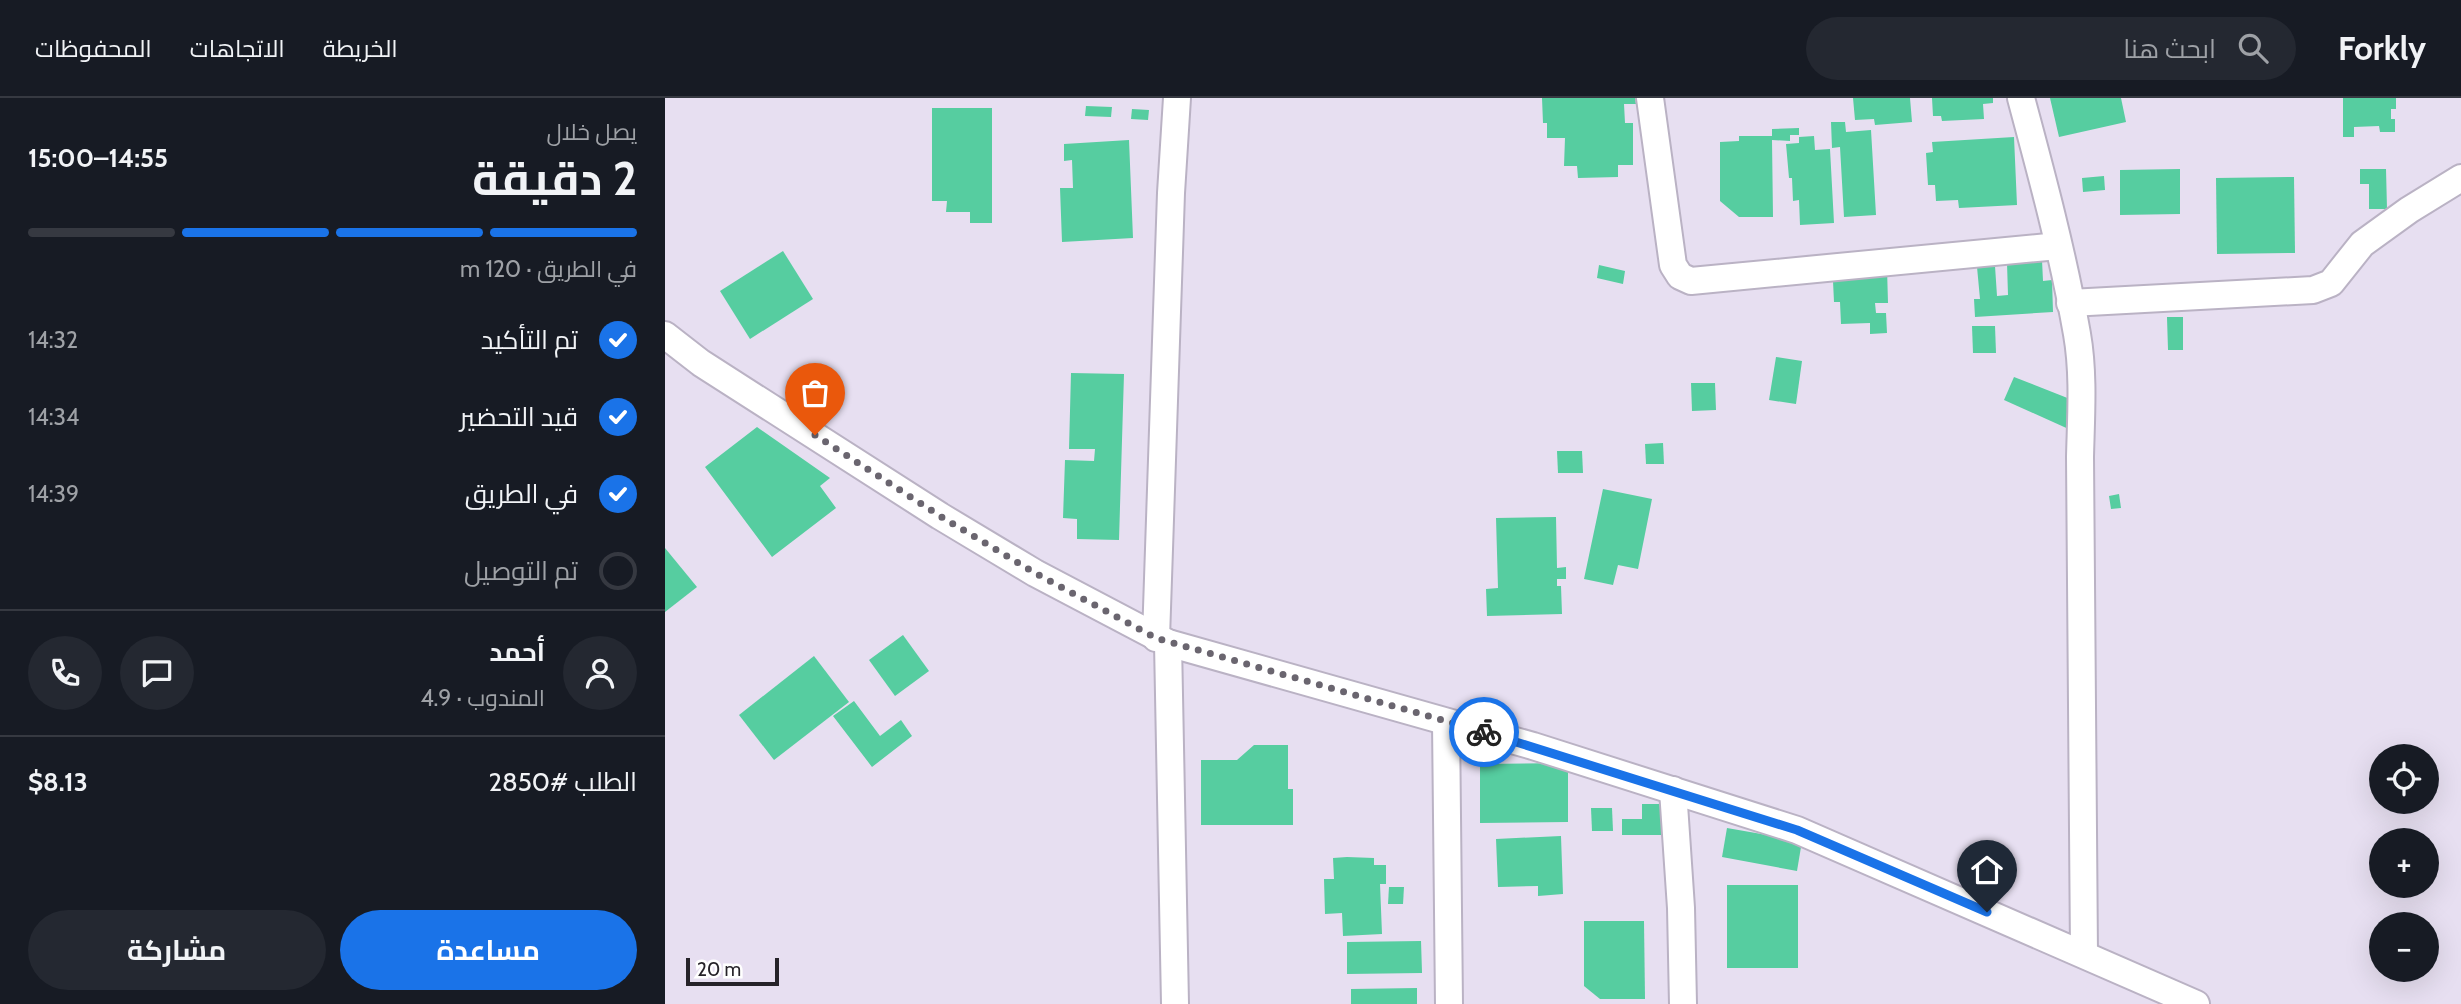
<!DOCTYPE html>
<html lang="ar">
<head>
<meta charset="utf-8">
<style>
  :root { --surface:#171b24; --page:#242831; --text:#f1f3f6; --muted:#9ea1a6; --line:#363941; --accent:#1a73e8 }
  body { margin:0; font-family:Cabin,Cairo,sans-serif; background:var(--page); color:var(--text); direction:rtl; height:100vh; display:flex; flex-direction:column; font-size:26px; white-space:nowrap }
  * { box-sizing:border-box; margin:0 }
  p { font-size:23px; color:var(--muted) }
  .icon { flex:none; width:38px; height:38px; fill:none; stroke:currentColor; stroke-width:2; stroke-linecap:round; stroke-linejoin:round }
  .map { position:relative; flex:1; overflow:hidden; direction:ltr }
  .panel { display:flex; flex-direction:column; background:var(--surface); width:665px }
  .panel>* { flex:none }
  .tools { position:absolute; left:1704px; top:646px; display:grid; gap:14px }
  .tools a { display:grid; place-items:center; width:70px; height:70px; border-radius:50%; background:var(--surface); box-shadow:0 7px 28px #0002; font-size:35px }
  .scale { position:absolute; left:21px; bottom:18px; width:93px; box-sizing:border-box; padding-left:7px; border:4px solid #262329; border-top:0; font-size:19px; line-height:24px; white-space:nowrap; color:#262329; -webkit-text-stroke:5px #fff; paint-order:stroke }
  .pin { position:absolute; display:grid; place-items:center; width:60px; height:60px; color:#fff; margin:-72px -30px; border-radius:50% 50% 50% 0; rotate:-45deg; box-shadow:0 0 7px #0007 }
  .pin .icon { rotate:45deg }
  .courier { position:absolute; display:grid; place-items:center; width:70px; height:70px; margin:-35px; border:5px solid #1a73e8; border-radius:50%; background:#fff; color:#222; box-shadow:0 2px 9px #0007 }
  .head em { font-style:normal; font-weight:700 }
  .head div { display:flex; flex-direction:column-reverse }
  .head { display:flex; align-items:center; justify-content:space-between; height:119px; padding:0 28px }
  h1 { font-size:46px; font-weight:700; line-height:52px }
  .bar { display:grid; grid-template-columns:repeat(4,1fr); gap:10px 7px; align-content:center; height:84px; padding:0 28px }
  .bar i { height:9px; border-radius:5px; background:var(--line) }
  .bar .active { background:var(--accent) }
  .bar p { grid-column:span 4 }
  .line { display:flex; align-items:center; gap:18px; padding:0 28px; border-top:2px solid var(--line) }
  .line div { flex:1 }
  .round { display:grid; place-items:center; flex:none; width:74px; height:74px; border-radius:37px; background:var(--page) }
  ol { padding:0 28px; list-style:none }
  li { display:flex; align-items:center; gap:21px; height:77px }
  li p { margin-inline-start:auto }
  li .icon { padding:7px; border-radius:50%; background:var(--accent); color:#fff; stroke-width:4 }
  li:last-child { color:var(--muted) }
  li i { width:38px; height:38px; border:4px solid var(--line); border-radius:50% }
  .action { display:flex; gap:14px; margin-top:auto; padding:14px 28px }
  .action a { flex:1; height:80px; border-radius:42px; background:var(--accent); color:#fff; font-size:28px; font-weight:700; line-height:80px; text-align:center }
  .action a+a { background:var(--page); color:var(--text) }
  header { display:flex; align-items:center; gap:42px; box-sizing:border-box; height:98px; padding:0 35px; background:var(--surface); border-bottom:2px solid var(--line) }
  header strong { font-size:33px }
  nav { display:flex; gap:38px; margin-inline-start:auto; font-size:24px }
  .search { width:490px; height:63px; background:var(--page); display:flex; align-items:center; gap:18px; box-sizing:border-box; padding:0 24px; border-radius:38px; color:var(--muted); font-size:26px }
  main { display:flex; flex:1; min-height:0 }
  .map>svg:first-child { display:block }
</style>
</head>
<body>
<header>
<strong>Forkly</strong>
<div class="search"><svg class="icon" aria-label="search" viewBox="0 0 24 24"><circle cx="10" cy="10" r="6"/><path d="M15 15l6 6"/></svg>ابحث هنا</div>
<nav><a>الخريطة</a><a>الاتجاهات</a><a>المحفوظات</a></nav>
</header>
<main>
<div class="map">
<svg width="1796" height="906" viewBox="0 0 1796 906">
  <rect width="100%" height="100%" fill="#e7dff1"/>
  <!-- building -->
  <g fill="#56cda0">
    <polygon points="877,0 970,0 971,6 959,6 960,25 968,25 968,67 953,67 953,79 913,80 912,68 899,68 900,40 882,40 882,25 878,25"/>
    <polygon points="1188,0 1245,0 1247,24 1210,27 1209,21 1190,22"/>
    <polygon points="1267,0 1328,0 1328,5 1318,6 1319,21 1277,23 1276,18 1268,18"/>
    <polygon points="1385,0 1456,0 1461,24 1394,39"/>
    <polygon points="1678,0 1731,0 1731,11 1726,11 1726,21 1730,21 1730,34 1715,34 1714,28 1689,29 1689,39 1678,39"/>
    <polygon points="421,8 447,9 446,19 420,18"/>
    <polygon points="267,10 327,10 327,125 305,125 305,114 281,114 282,103 267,103"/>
    <polygon points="467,11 484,12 483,22 466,21"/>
    <polygon points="1166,24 1180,24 1181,34 1206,32 1211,117 1179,119 1175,49 1167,50"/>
    <polygon points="1134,30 1134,37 1125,37 1125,43 1107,42 1108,119 1074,119 1055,103 1055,44 1074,43 1074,38 1107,38 1107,31"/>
    <polygon points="1149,38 1150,52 1165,51 1169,125 1135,127 1134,102 1128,103 1127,80 1124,80 1121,46 1134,45 1134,39"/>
    <polygon points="1349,39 1352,107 1294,110 1293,102 1271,103 1270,87 1263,87 1261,55 1268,54 1267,44"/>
    <polygon points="464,42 468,140 397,144 395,90 408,90 407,62 399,63 399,46"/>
    <polygon points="1515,71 1515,116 1455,117 1455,72"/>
    <polygon points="1695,71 1721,71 1722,111 1704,111 1704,86 1695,86"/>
    <polygon points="1439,78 1440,92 1418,94 1417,80"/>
    <polygon points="1629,79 1630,155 1552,156 1551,80"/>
    <polygon points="118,153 148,201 85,241 55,193"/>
    <polygon points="1377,162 1378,183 1387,182 1388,214 1310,219 1309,201 1315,201 1312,169 1330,168 1332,198 1343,197 1342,165"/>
    <polygon points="934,167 960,173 958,186 932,180"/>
    <polygon points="1222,170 1223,205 1210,205 1211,215 1221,215 1222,235 1205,236 1205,225 1176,226 1175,204 1169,204 1168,183"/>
    <polygon points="1502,219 1518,219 1518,252 1503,252"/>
    <polygon points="1307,228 1330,228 1331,255 1308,255"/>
    <polygon points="1111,259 1137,263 1131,306 1104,302"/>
    <polygon points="406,275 459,276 454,442 412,441 412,421 398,420 400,362 429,363 430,351 404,351"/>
    <polygon points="1349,279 1410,303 1408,333 1339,302"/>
    <polygon points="1026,285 1050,285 1051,312 1027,313"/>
    <polygon points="92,329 165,380 155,388 171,410 107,459 40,369"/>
    <polygon points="998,345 999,366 981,366 980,346"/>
    <polygon points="892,353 917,353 918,375 893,375"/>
    <polygon points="938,391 987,401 973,471 953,467 948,487 919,481"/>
    <polygon points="1454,396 1456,410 1446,411 1444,398"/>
    <polygon points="891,419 892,470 901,469 901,481 892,481 892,488 896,488 897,516 822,518 821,491 833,490 831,420"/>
    <polygon points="0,450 32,489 0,514"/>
    <polygon points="238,537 264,573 230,598 204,562"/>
    <polygon points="149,558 184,604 109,662 74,617"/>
    <polygon points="189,603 215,638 236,622 247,638 207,669 168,618"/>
    <polygon points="589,647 623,647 623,691 628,691 628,727 536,727 536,662 572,662"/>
    <polygon points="903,665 903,724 815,725 815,666"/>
    <polygon points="977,706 999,706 999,737 957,737 957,721 977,721"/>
    <polygon points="926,710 947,710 948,733 927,733"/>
    <polygon points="1062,730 1137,743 1132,773 1057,759"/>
    <polygon points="896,738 898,796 873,798 873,788 833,789 831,741"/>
    <polygon points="682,759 709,760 709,767 721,767 721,786 715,786 717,836 678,838 677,815 660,816 659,781 669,781 668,760"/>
    <rect x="1062" y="787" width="71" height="83"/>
    <polygon points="724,789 739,789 738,806 723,806"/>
    <polygon points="919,823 979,823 980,901 935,901 919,888"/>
    <polygon points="756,843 757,875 682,876 682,844"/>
    <polygon points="752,890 752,906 686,906 686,891"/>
  </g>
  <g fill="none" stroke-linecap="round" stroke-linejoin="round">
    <!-- street casing -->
    <g stroke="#bab2c4" stroke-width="30">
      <g id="street">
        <polyline points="985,0 1008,167 1015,178 1026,183 1393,148"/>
        <path d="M1356,0C1377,78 1398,156 1412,236C1419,276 1416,318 1415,359L1419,856"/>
        <polyline points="1405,205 1648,192 1666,185 1697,146 1744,112 1796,80"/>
        <polyline points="0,237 36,265 275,418 370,475 503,545 868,648 1132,732 1531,906"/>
        <polyline points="491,540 506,95 512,0"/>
        <polyline points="503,545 510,906"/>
        <polyline points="781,624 784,906"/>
        <polyline points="1008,692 1016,810 1018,906"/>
      </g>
    </g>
    <!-- street -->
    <use href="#street" stroke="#fff" stroke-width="26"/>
  </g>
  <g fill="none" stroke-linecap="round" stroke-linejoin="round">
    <!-- done -->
    <polyline stroke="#6a656f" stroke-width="7" stroke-dasharray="0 12.6" points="150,337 275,418 370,475 491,540 819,634"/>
    <!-- route -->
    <polyline stroke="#1a73e8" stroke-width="9" points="819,634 1132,732 1322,814"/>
  </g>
</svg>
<div class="tools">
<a><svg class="icon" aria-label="locate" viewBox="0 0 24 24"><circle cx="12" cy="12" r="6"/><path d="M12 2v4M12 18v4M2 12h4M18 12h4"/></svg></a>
<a>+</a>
<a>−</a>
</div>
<div class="scale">20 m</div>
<div class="pin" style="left:150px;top:337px;background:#ea580c"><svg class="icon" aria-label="bag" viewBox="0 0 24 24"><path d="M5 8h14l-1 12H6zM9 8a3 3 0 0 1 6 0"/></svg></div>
<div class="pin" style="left:1322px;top:814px;background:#1f2937"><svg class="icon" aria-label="home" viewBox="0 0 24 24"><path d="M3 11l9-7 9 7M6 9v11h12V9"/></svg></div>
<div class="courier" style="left:819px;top:634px"><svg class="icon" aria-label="bike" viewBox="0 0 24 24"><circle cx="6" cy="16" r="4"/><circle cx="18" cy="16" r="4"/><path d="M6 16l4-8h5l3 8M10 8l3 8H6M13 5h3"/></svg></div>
</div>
<section class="panel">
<div class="head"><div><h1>2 دقيقة</h1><p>يصل خلال</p></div><em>14:55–15:00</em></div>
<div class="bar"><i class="active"></i><i class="active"></i><i class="active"></i><i></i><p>في الطريق · 120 m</p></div>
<ol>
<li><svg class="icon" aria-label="check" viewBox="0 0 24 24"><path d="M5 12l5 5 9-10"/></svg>تم التأكيد<p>14:32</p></li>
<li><svg class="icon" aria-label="check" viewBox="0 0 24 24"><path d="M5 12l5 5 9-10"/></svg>قيد التحضير<p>14:34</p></li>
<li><svg class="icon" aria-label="check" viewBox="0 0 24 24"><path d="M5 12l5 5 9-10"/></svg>في الطريق<p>14:39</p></li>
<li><i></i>تم التوصيل</li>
</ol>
<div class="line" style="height:126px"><a class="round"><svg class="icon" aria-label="person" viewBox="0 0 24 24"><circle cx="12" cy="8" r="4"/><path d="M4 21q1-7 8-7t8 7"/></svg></a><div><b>أحمد</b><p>المندوب · 4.9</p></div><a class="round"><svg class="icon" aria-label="chat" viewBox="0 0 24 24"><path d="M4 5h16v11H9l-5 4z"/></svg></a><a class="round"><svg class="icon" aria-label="phone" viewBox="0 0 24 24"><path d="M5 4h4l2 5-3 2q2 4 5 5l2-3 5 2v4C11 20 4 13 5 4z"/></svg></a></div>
<div class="line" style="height:91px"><div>الطلب #2850</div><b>$8.13</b></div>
<div class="action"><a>مساعدة</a><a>مشاركة</a></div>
</section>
</main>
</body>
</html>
